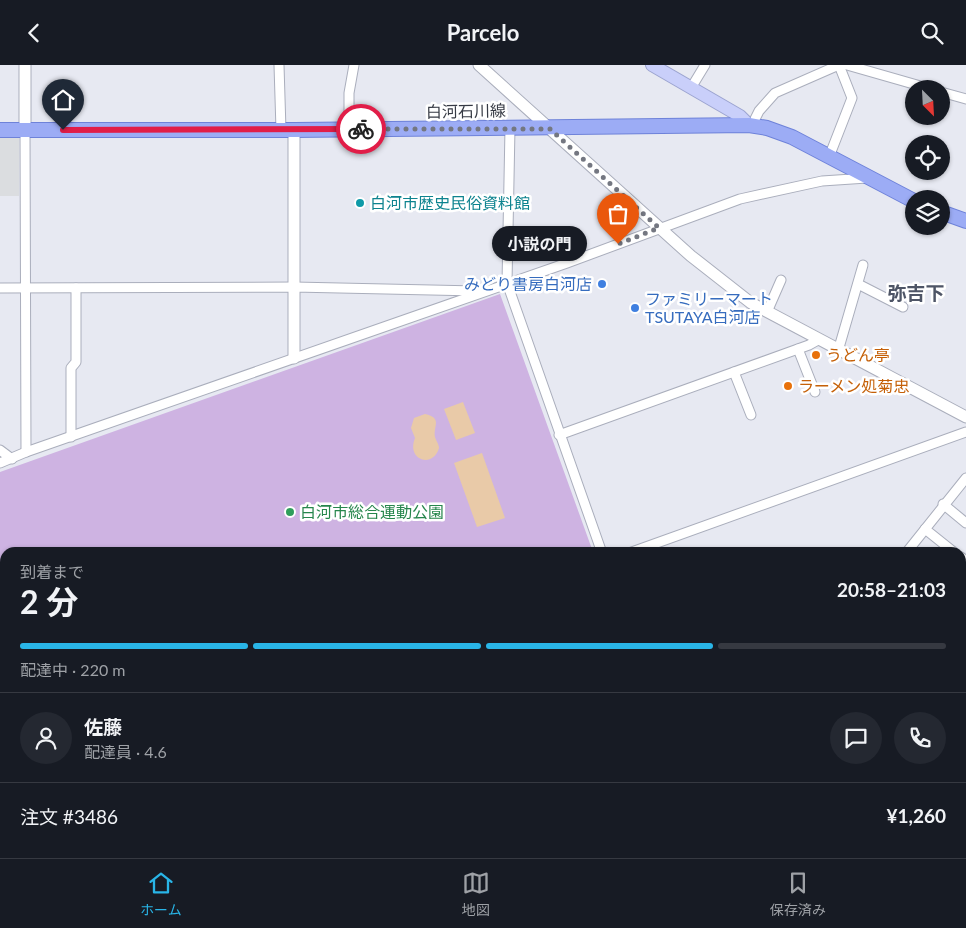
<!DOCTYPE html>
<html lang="ja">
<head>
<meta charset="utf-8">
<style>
  :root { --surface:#171b24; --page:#242831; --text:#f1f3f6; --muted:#9ea1a6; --line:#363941; --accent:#29b5e7 }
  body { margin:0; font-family:Lato,"Noto Sans JP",sans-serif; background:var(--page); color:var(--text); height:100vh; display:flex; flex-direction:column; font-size:19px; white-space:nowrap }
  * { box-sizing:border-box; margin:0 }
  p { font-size:16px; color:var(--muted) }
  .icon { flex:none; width:28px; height:28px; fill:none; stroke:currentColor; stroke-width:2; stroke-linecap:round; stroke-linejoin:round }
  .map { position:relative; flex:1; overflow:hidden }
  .panel { position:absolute; left:0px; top:482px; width:966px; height:311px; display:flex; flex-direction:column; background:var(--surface); border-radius:15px 15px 0 0; box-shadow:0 1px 4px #0004 }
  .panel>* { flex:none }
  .needle { width:32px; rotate:156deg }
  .buttons { position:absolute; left:905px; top:15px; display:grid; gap:10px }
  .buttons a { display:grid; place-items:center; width:45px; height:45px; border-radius:50%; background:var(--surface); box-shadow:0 1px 4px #0004; font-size:25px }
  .pin { position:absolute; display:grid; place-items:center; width:42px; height:42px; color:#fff; margin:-51px -21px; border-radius:50% 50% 50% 0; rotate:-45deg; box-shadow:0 0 5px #0007 }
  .pin .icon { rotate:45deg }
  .courier { position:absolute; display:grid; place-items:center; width:50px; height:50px; margin:-25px; border:4px solid #e11d48; border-radius:50%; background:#fff; color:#222; box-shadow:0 1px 6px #0007 }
  .bubble { position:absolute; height:35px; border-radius:18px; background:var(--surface); box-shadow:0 1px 4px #0004; font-size:16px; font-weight:700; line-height:35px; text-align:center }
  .head em { font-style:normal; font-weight:700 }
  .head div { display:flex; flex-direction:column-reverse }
  .head { display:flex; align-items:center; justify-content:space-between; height:85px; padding:0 20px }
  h1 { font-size:32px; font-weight:700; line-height:38px }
  .bar { display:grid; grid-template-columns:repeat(4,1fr); gap:8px 5px; align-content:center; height:60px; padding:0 20px }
  .bar i { height:6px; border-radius:4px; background:var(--line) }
  .bar .active { background:var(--accent) }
  .bar p { grid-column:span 4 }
  .line { display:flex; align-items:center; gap:12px; padding:0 20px; border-top:1px solid var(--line) }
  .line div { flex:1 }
  .round { display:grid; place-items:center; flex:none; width:52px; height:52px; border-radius:26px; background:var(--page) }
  header { display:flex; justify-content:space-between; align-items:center; height:65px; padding:0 20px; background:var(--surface); font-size:22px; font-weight:700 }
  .tab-bar { display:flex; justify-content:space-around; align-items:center; height:70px; border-top:1px solid var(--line); background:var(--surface); font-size:14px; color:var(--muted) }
  .tab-bar a { display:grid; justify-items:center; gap:2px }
  .tab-bar .active { color:var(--accent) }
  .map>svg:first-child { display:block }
</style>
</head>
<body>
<header><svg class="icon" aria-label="back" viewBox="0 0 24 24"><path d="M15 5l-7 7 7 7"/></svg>Parcelo<svg class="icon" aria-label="search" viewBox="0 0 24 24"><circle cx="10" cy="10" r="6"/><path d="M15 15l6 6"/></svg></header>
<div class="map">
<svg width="966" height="793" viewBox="0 0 966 793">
  <rect width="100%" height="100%" fill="#e7e9f2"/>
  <!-- green -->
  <polygon fill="#ceb3e2" points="500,229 593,487 5,488 5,654 0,652 0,407"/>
  <!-- parking -->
  <rect fill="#dbdde0" x="0" y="72" width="19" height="59"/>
  <!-- water -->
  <g fill="#e9caa8">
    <polygon points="463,337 475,368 456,375 444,344"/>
    <path d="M425,349C443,353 433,361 435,372C436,376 439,379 439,383C433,404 406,395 415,373L411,363L414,353Z"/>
    <polygon points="482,388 505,453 477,462 454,398"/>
  </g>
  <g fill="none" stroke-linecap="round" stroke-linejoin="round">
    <!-- minor casing -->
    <g stroke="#aaaebc" stroke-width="11">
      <g id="minor">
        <polyline points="279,0 281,65"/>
        <polyline points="847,0 931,24"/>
        <polyline points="691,23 705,0"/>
        <polyline points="941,27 966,34"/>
        <polyline points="752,60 759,46 775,28 839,0"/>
        <polyline points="510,63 507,218 602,488"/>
        <polyline points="349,64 349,28 354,0"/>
        <polyline points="25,65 26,387"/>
        <polyline points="829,92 852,33 839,0"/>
        <polyline points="858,219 903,242"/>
        <polyline points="0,223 294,222 477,226"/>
        <polyline points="767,247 781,215"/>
        <polyline points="798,284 815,327"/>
        <polyline points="838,286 863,200"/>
        <polyline points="734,307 751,350"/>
        <polyline points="559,370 809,280 818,275"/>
        <polyline points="71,372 71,303 76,297 76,223"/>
        <polyline points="0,385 12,394"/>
        <polyline points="0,398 26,387 567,198 740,134 822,116 867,113"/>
        <polyline points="943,439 966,458"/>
        <polyline points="925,464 955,488"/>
        <polyline points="629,488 966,367"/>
        <polyline points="906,488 966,413"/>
        <polyline points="961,492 966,496"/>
        <polyline points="961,516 966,518"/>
        <polyline points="0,659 5,660"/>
      </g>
    </g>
    <!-- tertiary casing -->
    <g stroke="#aaaebc" stroke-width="13">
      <g id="tertiary">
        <polyline points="479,0 691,191 751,238 966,352"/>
        <polyline points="25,65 25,0"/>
        <polyline points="294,65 294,293"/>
      </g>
    </g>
    <!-- secondary casing -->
    <g stroke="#9ca4d0" stroke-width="14">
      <polyline id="secondary" points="652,0 740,51 749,60"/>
    </g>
    <!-- primary casing -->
    <g stroke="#6e82d9" stroke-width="16">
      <g id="primary">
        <polyline points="0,65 294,65 749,60 767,63 792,72 914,136"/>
        <polyline points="941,147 966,156"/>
      </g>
    </g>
    <!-- minor -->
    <use href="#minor" stroke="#fff" stroke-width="9"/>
    <!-- tertiary -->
    <use href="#tertiary" stroke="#fff" stroke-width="11"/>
    <!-- secondary -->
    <use href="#secondary" stroke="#c9cffa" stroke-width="12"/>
    <!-- primary -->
    <use href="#primary" stroke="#9cacf5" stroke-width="14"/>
  </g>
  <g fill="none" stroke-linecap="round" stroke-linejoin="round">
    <!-- done -->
    <polyline stroke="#747781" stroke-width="5" stroke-dasharray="0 9" points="361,64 550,64 659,163 618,179"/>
    <!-- route -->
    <polyline stroke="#e11d48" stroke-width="6" points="63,65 361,64"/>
  </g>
  <!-- markers -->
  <circle fill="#0f9aa8" stroke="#fff" stroke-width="2" cx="360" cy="138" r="5"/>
  <g fill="#3f7fe0" stroke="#fff" stroke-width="2">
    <circle cx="602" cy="219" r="5"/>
    <circle cx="635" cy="243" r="5"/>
  </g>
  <g fill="#e8710a" stroke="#fff" stroke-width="2">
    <circle cx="816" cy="290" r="5"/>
    <circle cx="788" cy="321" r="5"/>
  </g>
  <circle fill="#2e9e5b" stroke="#fff" stroke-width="2" cx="290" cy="447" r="5"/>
  <g text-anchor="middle" stroke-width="5" stroke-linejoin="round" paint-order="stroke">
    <!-- street labels -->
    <g font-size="16" fill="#363a44" stroke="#fff">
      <text transform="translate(466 46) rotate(-1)" y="6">白河石川線</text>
    </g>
    <!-- culture labels -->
    <g font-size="16" fill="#0d838f" stroke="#fff" text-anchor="start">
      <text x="370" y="144">白河市歴史民俗資料館</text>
    </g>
    <!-- shop labels -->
    <g font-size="16" fill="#366cbe" stroke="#fff" text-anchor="end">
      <text x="592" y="225">みどり書房白河店</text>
      <text x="645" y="240" text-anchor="start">ファミリーマート<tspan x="645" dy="18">TSUTAYA白河店</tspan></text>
    </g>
    <!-- food labels -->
    <g font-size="16" fill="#c56008" stroke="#fff" text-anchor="start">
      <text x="826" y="296">うどん亭</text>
      <text x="798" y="327">ラーメン処菊忠</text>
    </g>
    <!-- leisure labels -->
    <g font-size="16" fill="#27864d" stroke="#fff" text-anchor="start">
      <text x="300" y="453">白河市総合運動公園</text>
    </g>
    <!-- quarter labels -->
    <g font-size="19" font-weight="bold" fill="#4e5566" stroke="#fff">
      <text x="916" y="235">弥吉下</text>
    </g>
  </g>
</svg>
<div class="buttons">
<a><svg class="needle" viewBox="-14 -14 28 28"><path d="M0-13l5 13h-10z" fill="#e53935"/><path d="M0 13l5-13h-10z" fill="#9ea1a6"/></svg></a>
<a><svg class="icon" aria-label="locate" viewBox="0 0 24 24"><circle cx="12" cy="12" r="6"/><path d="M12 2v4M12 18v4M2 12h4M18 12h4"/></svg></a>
<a><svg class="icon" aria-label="layers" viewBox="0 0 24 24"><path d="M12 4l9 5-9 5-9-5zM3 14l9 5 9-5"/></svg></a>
</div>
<div class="pin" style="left:618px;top:179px;background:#ea580c"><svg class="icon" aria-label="bag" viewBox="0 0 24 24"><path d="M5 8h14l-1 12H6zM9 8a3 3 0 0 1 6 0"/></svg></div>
<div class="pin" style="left:63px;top:65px;background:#1f2937"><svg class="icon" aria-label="home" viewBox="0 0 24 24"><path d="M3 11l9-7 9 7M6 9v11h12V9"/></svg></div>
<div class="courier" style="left:361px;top:64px"><svg class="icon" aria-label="bike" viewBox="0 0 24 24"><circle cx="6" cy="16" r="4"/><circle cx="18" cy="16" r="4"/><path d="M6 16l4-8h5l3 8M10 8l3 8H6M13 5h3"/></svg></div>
<div class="bubble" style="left:492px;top:161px;width:95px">小説の門</div>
<section class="panel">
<div class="head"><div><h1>2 分</h1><p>到着まで</p></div><em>20:58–21:03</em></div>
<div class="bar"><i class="active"></i><i class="active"></i><i class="active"></i><i></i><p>配達中 · 220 m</p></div>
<div class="line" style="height:90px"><a class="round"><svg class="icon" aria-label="person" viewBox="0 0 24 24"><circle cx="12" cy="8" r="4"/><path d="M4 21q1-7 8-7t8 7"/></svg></a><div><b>佐藤</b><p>配達員 · 4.6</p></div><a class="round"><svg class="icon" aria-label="chat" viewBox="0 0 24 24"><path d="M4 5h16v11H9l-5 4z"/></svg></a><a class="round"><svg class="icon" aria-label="phone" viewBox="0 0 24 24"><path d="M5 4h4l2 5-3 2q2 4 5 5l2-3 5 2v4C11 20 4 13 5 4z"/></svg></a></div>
<div class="line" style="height:65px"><div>注文 #3486</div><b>¥1,260</b></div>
</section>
</div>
<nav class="tab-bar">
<a class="active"><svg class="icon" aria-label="home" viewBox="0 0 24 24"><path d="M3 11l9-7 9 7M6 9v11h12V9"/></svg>ホーム</a>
<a><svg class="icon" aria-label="map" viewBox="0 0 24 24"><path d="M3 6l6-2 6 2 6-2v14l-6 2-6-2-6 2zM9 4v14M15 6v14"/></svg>地図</a>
<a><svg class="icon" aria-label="saved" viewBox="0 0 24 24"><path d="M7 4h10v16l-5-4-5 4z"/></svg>保存済み</a>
</nav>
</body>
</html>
